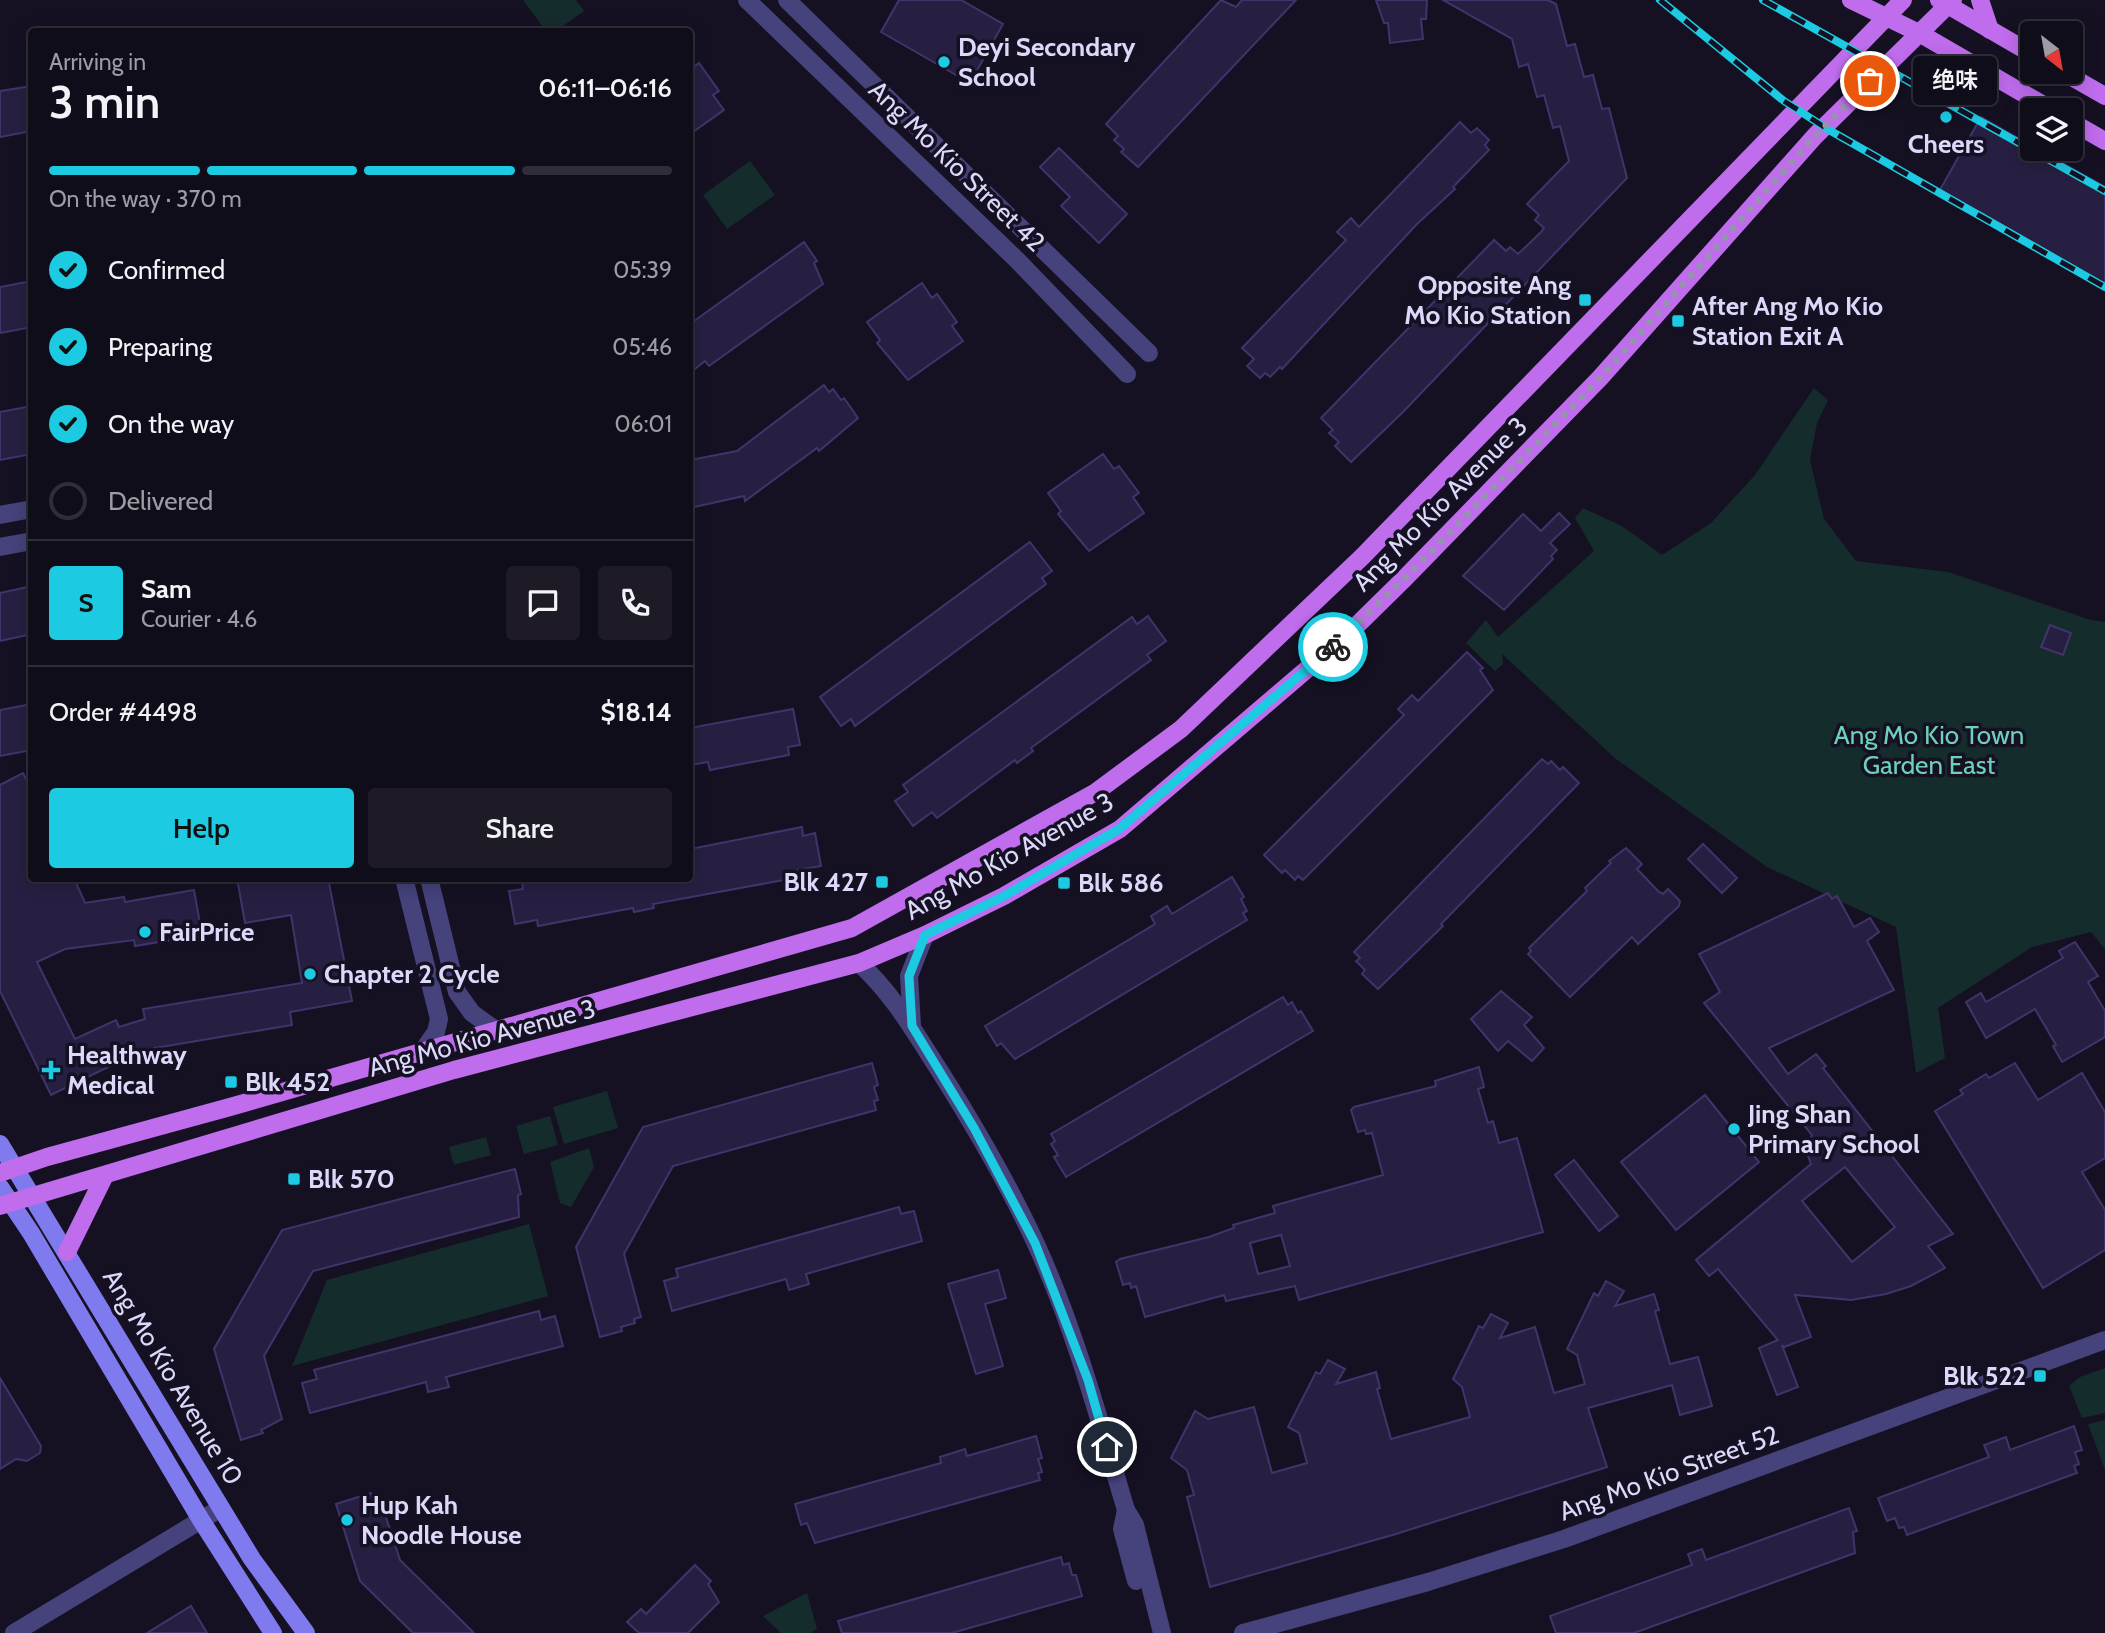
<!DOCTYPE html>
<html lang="en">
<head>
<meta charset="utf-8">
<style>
  :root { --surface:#100d1a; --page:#1e1b27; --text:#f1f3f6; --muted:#9c9ca2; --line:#302d39; --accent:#1ccae2 }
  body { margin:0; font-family:Cabin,"Noto Sans SC",sans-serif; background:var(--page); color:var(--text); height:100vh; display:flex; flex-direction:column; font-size:26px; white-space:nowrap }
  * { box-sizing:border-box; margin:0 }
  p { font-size:23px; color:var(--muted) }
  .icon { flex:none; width:38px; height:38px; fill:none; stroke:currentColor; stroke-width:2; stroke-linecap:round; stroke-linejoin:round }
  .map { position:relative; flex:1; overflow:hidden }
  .details { position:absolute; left:28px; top:28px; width:665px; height:854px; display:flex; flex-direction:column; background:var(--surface); border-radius:7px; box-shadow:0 4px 18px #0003,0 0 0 2px var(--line) }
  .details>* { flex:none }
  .needle { width:46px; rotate:149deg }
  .buttons { position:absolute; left:2020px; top:21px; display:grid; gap:14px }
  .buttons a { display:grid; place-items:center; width:63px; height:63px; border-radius:7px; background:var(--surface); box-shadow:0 4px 18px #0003,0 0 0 2px var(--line); font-size:35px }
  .pin { position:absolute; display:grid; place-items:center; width:60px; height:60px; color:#fff; margin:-30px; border:4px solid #fff; border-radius:50%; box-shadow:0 2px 7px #0007 }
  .courier { position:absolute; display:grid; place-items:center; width:70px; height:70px; margin:-35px; border:5px solid #1ccae2; border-radius:50%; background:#fff; color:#222; box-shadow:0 2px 9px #0007 }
  .bubble { position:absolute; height:49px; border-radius:7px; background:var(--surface); box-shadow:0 4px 18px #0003,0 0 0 2px var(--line); font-size:23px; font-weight:600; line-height:49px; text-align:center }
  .head em { font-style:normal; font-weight:600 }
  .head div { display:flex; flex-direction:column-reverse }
  .head { display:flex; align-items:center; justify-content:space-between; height:119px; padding:0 21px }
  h1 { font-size:46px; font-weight:600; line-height:52px }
  .bar { display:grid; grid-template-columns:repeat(4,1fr); gap:10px 7px; align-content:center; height:84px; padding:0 21px }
  .bar i { height:9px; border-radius:5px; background:var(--line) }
  .bar .selected { background:var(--accent) }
  .bar p { grid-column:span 4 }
  .line { display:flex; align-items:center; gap:18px; padding:0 21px; border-top:2px solid var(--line) }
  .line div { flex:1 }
  .round { display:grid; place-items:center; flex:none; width:74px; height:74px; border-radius:7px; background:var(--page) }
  ol { padding:0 21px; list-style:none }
  li { display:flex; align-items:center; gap:21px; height:77px }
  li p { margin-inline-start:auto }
  li .icon { padding:7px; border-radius:50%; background:var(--accent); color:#111; stroke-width:4 }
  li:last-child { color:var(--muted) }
  li i { width:38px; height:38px; border:4px solid var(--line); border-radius:50% }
  .cta { display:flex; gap:14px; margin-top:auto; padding:14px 21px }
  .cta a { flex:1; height:80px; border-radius:7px; background:var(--accent); color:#111; font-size:28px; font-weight:600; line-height:80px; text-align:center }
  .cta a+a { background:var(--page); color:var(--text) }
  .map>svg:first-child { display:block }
</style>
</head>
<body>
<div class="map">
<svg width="2105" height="1633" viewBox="0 0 2105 1633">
  <rect width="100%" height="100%" fill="#151123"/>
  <!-- green -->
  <g fill="#152c2c">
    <polygon points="523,0 576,0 584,11 556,31 546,31"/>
    <polygon points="750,161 775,195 727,229 703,195"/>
    <polygon points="1814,388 1828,400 1817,423 1810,460 1824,519 1856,561 1948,572 2091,620 2105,622 2105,949 2091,932 2032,947 1938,1008 1945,1058 1916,1073 1896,927 1767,867 1616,759 1502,654 1503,664 1495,671 1466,643 1486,620 1498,637 1594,551 1575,518 1583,508 1622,526 1662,555 1711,523 1755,475"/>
    <polygon points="607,1091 618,1128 564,1144 553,1107"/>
    <polygon points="550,1116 558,1145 524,1154 516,1126"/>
    <polygon points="486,1137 491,1155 454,1165 449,1147"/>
    <polygon points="589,1148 594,1167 571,1207 560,1203 550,1162"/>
    <polygon points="529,1224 548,1296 292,1366 327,1280"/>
    <polygon points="2105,1368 2105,1413 2082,1418 2069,1386 2080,1377"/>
    <polygon points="2105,1420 2105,1470 2088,1424"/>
    <polygon points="807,1593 817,1629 810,1633 781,1633 763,1616"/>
  </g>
  <!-- building -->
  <g fill="#271f41" stroke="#40346b" stroke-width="2" fill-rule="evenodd">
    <polygon points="899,0 961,0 1003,24 970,83 881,32"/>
    <polygon points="1221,0 1236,7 1242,0 1296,0 1138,167 1121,152 1124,149 1114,140 1118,136 1106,124"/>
    <polygon points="1376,0 1427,0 1426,19 1421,19 1423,39 1390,43 1388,23 1384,23"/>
    <polygon points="1443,0 1548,0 1556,4 1567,46 1575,44 1584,77 1593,75 1602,109 1609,108 1627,178 1403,412 1351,462 1335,446 1339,442 1329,433 1333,430 1321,418 1494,240 1506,251 1510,247 1518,254 1541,232 1544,228 1535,220 1539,215 1527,204 1569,161 1560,126 1553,128 1544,95 1537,97 1528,64 1519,67 1512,39"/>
    <polygon points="699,63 719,91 713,95 724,110 690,134 690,70"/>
    <polygon points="32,86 32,131 0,137 0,91"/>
    <polygon points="1981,117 2032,146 2032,149 2037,149 2105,187 2105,287 1937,195"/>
    <polygon points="1460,122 1471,133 1477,128 1489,140 1485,145 1489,150 1453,187 1455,189 1417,224 1282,369 1280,367 1270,377 1265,373 1260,378 1247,366 1254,359 1242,348 1346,240 1337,232 1351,218 1359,227"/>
    <polygon points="1059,148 1127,214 1099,243 1061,206 1070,197 1040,167"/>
    <polygon points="804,242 817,261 814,263 823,284 709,366 705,361 690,373 690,324"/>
    <polygon points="32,281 32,327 0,333 0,287"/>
    <polygon points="922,283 932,298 937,294 957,322 952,326 963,341 908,380 877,343 880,340 867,322"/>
    <polygon points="824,385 829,392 833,389 841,400 844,398 858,418 819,451 817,448 745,501 744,496 690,508 690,460 737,451"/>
    <polygon points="32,406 32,454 0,460 0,412"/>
    <polygon points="1103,454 1114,469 1119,466 1139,493 1133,497 1144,513 1089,551 1058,514 1061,511 1048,493"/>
    <polygon points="1559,513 1570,524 1550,543 1557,550 1551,556 1553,559 1504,610 1463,576 1523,514 1541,531"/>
    <polygon points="1030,542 1052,571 1042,578 1046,584 855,726 851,719 841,726 820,697"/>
    <polygon points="32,586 32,634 0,641 0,593"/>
    <polygon points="1148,616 1166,641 1147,655 1151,660 1031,748 1033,751 1017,763 1015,760 937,818 932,812 913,826 895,801 908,792 903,785 1132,617 1137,624"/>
    <polygon points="2050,625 2071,633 2063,655 2041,647"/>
    <polygon points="1467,652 1483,668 1480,670 1493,690 1303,880 1298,876 1295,880 1285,870 1282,873 1264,855 1404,715 1398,709 1412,695 1418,701"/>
    <polygon points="32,704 32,750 0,756 0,710"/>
    <polygon points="793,709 800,745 788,747 789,755 710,770 708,762 690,765 690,728"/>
    <polygon points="1542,759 1548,764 1551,761 1560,770 1563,767 1579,783 1441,924 1443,926 1378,989 1362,974 1365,970 1356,961 1360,958 1354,952"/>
    <polygon points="23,773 32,791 32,878 74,878 85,903 124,897 125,902 194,890 202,935 135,946 134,940 65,949 37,962 75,1039 116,1020 119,1027 145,1019 143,1009 302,983 291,915 245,923 237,878 328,878 352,1001 290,1012 292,1025 143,1050 51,1095 0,991 0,785"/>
    <polygon points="802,827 803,836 815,833 821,866 798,870 800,877 653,904 654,908 634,912 633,908 538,926 537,920 515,924 509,891 523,889 522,881 690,878 690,849"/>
    <polygon points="1703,844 1737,878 1722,893 1688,859"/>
    <polygon points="1626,848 1642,864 1637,869 1659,892 1663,894 1668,889 1680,901 1679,906 1638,944 1632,937 1570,997 1528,954 1531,951 1529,948 1587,891 1585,888 1611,863 1609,861"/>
    <polygon points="1232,877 1244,897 1241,899 1247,911 1243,913 1247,920 1015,1059 1001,1043 997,1046 985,1026 1155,924 1151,916 1167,906 1172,914"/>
    <path d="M1828,893L1832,899L1837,896L1854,927L1870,918L1879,932L1867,941L1894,990L1769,1048L1788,1074L1816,1054L1826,1066L1823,1068L1953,1234L1928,1246L1945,1268L1911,1286L1886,1294L1851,1300L1795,1295L1811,1337L1784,1347L1782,1345L1798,1387L1777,1395L1759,1348L1778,1340L1718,1269L1709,1276L1696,1260L1811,1164L1805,1148L1812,1135L1704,1003L1720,992L1699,954ZM1845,1167L1895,1227L1852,1262L1802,1201Z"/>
    <polygon points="2075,942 2098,976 2088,982 2105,1011 2105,1037 2062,1062 2053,1046 2056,1045 2035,1009 1986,1038 1966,1002 1981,993 1986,1002 2063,958 2059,951"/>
    <polygon points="1501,991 1532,1017 1524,1025 1544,1048 1532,1061 1508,1041 1498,1051 1471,1019"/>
    <polygon points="1283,997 1288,1005 1292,1002 1298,1013 1301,1011 1313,1031 1066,1177 1054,1157 1058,1155 1051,1144 1055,1141 1051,1134"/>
    <polygon points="872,1063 878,1085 874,1087 878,1100 874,1101 876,1110 673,1166 624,1254 641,1317 634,1319 635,1323 621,1327 622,1331 600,1337 576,1247 643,1127"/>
    <polygon points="2015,1063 2038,1100 2082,1073 2105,1112 2105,1158 2082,1172 2105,1210 2105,1250 2043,1288 1935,1111 1963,1094 1960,1090 1986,1074 1989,1078"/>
    <path d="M1479,1067L1484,1087L1478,1089L1488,1123L1493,1121L1499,1143L1517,1138L1543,1232L1299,1300L1295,1286L1226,1301L1224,1295L1145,1317L1136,1286L1131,1288L1130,1283L1123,1285L1116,1262L1120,1259L1209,1237L1234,1228L1233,1225L1275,1213L1273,1206L1383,1175L1372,1133L1366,1134L1365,1130L1358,1132L1351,1110L1354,1107L1436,1086L1435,1081ZM1281,1235L1290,1266L1258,1274L1250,1243Z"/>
    <polygon points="1705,1095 1759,1162 1676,1230 1621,1162"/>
    <polygon points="1574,1160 1618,1216 1599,1231 1555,1175"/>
    <polygon points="515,1169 521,1194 518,1195 519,1217 313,1271 264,1356 282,1419 261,1430 263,1433 241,1440 214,1349 282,1230"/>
    <polygon points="899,1207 901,1214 914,1211 922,1241 806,1274 809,1284 789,1290 786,1279 672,1311 664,1281 678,1277 676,1269"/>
    <polygon points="998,1270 1006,1298 985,1304 1003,1366 976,1374 948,1284"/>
    <polygon points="1606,1281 1624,1291 1615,1306 1654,1294 1659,1310 1655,1311 1670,1364 1698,1357 1712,1406 1680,1415 1672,1385 1588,1408 1607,1467 1396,1534 1210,1587 1187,1497 1194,1495 1187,1470 1171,1458 1195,1411 1208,1419 1254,1407 1272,1473 1307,1463 1299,1433 1288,1427 1316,1372 1320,1374 1328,1360 1345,1369 1336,1384 1376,1372 1380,1388 1377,1389 1391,1439 1470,1417 1462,1387 1453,1379 1479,1326 1483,1328 1491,1314 1508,1323 1500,1338 1535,1327 1554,1393 1585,1384 1577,1355 1567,1349 1594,1293 1598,1296"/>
    <polygon points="539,1311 541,1320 555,1316 563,1346 446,1377 449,1387 428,1392 426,1382 310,1413 302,1383 317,1379 314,1370"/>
    <polygon points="0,1378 41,1446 40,1453 27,1461 16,1459 0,1469"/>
    <polygon points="2074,1426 2082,1450 2075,1452 2079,1464 2074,1466 2077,1473 1907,1535 1904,1527 1899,1528 1895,1518 1887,1521 1878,1498 1989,1457 1984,1445 2006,1437 2010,1450"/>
    <polygon points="1036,1436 1042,1458 1038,1459 1042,1472 1038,1473 1040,1480 815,1543 807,1523 801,1525 795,1504 941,1463 940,1457 965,1449 967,1456"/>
    <polygon points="371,1493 372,1498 379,1496 400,1560 474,1633 413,1633 360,1581 336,1504"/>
    <polygon points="1849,1508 1857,1531 1853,1532 1855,1553 1634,1633 1556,1633 1550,1616 1692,1565 1688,1554 1702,1549 1706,1560"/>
    <polygon points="1061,1557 1063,1565 1069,1563 1072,1575 1076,1575 1082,1596 952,1633 842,1633 838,1621"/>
    <polygon points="695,1565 711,1581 708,1584 719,1602 688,1633 639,1633 627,1622 641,1609 646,1614"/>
    <polygon points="191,1606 207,1633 147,1633"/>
  </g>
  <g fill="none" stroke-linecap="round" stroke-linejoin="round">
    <!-- street -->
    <g stroke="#45427c" stroke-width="18">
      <polyline points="747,0 1018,261 1127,374"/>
      <polyline points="787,0 1149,353"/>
      <polyline points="0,515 32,509"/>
      <polyline points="0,547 32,541"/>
      <polyline points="404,878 439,1019 436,1032 422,1052"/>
      <polyline points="429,878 457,992 472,1013 497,1031"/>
      <path d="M859,963C894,995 915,1033 941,1073C975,1127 1009,1185 1036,1244C1075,1329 1099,1420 1126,1510L1135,1525L1162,1633"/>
      <polyline points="912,1025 909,976 925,935"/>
      <polyline points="1126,1510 1122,1529 1136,1581"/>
      <polyline points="14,1633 221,1508"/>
      <polyline points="1243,1633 1428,1582 1564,1539 2105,1340"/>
    </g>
    <!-- secondary -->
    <g stroke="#807aef" stroke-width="18">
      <polyline points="0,1144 252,1559 306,1633"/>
      <polyline points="0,1187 31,1233 201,1520 273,1633"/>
    </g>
    <!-- primary -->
    <g stroke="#bf6ced" stroke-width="18">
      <polyline points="1851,0 1919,33 2052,110"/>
      <polyline points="1939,0 2032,54"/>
      <polyline points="1980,0 1990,30"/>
      <polyline points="2063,72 2105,96"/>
      <polyline points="2070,121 2105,141"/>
      <polyline points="0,1173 47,1157 230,1107 852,928 1096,792 1181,729 1362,557 1903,0"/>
      <polyline points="0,1206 454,1070 859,963 925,935 1004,896 1120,829 1347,635 1405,578 1600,378 1815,136 1953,0"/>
      <polyline points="67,1252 105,1175"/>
    </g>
    <!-- rail casing -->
    <g stroke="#1ccae2" stroke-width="8">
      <g id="rail">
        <polyline points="1660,0 1784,101 1829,130 2105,287"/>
        <polyline points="1763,0 2105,191"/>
      </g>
    </g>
    <!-- rail -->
    <use href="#rail" stroke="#151123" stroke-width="5" stroke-dasharray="16" stroke-linecap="butt"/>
  </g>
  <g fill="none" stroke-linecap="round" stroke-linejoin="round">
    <!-- done -->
    <polyline stroke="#9692af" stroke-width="7" stroke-dasharray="0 12.6" points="1333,647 1419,564 1600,378 1815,136 1870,81"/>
    <!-- route -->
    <polyline stroke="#1ccae2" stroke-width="9" points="1107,1447 1088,1380 1035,1243 974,1128 912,1026 909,976 925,935 1004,896 1119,829 1333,647"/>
  </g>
  <!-- markers -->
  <g fill="#1ccae2" stroke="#151123" stroke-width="2.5">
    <circle cx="944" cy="62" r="7"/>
    <circle cx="1946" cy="117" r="7"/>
    <rect x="1578" y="293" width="14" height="14" rx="3.5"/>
    <rect x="1671" y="314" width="14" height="14" rx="3.5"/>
    <rect x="875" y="875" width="14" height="14" rx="3.5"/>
    <rect x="1057" y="876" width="14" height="14" rx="3.5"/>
    <circle cx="145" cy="932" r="7"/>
    <circle cx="310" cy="974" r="7"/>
    <path d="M47.5 1059.5h7v7h7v7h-7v7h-7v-7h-7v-7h7z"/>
    <rect x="224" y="1075" width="14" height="14" rx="3.5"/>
    <circle cx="1734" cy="1129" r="7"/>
    <rect x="287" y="1172" width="14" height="14" rx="3.5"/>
    <rect x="2033" y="1369" width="14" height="14" rx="3.5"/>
    <circle cx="347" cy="1520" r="7"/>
  </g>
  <g text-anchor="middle" stroke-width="7" stroke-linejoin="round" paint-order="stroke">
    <!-- poi labels -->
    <g font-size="26" font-weight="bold" fill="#dcd8fa" stroke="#151123" text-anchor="start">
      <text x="958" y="56">Deyi Secondary<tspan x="958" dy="30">School</tspan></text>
      <text x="1946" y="153" text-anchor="middle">Cheers</text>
      <text x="1571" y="294" text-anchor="end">Opposite Ang<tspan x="1571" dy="30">Mo Kio Station</tspan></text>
      <text x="1692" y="315">After Ang Mo Kio<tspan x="1692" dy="30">Station Exit A</tspan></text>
      <text x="868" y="891" text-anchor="end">Blk 427</text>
      <text x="1078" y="892">Blk 586</text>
      <text x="159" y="941">FairPrice</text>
      <text x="324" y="983">Chapter 2 Cycle</text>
      <text x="67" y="1064">Healthway<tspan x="67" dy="30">Medical</tspan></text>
      <text x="245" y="1091">Blk 452</text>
      <text x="1748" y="1123">Jing Shan<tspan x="1748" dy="30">Primary School</tspan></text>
      <text x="308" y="1188">Blk 570</text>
      <text x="2026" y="1385" text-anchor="end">Blk 522</text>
      <text x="361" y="1514">Hup Kah<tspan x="361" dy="30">Noodle House</tspan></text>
    </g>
    <!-- street labels -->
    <g font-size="26" fill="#dcd8fa" stroke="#151123">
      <text transform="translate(957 166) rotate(44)" y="9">Ang Mo Kio Street 42</text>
      <text transform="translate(1440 504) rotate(-45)" y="9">Ang Mo Kio Avenue 3</text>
      <text transform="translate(1009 856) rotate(-29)" y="9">Ang Mo Kio Avenue 3</text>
      <text transform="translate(482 1038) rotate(-15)" y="9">Ang Mo Kio Avenue 3</text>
      <text transform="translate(173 1377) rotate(59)" y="9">Ang Mo Kio Avenue 10</text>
      <text transform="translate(1669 1473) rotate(-20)" y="9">Ang Mo Kio Street 52</text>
    </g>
    <!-- park labels -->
    <g font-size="26" fill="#6cd1ba" stroke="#151123">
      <text x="1929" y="744">Ang Mo Kio Town<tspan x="1929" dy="30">Garden East</tspan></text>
    </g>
  </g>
</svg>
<div class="buttons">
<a><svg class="needle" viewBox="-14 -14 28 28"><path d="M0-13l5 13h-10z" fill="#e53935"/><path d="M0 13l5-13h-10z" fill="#9c9ca2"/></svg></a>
<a><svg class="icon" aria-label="layers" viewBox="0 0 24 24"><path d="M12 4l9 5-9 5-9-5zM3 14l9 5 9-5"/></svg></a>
</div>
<div class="pin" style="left:1870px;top:81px;background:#ea580c"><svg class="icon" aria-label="bag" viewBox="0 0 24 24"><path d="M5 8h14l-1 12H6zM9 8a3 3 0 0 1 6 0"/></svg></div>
<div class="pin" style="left:1107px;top:1447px;background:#1f2937"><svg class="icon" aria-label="home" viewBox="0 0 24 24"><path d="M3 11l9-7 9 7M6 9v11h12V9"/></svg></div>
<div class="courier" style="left:1333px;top:647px"><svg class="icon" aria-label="bike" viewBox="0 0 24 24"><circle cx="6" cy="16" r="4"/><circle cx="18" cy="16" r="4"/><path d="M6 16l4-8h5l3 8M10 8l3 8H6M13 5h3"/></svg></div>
<div class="bubble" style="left:1913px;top:56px;width:84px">绝味</div>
<section class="details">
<div class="head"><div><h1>3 min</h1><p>Arriving in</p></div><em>06:11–06:16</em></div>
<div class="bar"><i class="selected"></i><i class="selected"></i><i class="selected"></i><i></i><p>On the way · 370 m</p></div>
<ol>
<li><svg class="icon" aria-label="check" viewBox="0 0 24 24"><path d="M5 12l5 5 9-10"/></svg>Confirmed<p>05:39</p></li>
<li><svg class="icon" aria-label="check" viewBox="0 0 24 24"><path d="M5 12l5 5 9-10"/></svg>Preparing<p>05:46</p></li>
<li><svg class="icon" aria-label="check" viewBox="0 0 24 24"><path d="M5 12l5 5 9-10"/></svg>On the way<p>06:01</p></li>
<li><i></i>Delivered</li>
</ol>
<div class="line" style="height:126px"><b class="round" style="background:var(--accent);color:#111">S</b><div><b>Sam</b><p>Courier · 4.6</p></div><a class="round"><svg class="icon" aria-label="chat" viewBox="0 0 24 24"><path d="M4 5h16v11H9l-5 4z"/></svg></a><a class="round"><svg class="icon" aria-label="phone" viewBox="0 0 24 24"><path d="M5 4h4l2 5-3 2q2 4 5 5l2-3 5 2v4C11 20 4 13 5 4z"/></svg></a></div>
<div class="line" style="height:91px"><div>Order #4498</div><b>$18.14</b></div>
<div class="cta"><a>Help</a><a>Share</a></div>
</section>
</div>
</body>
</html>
